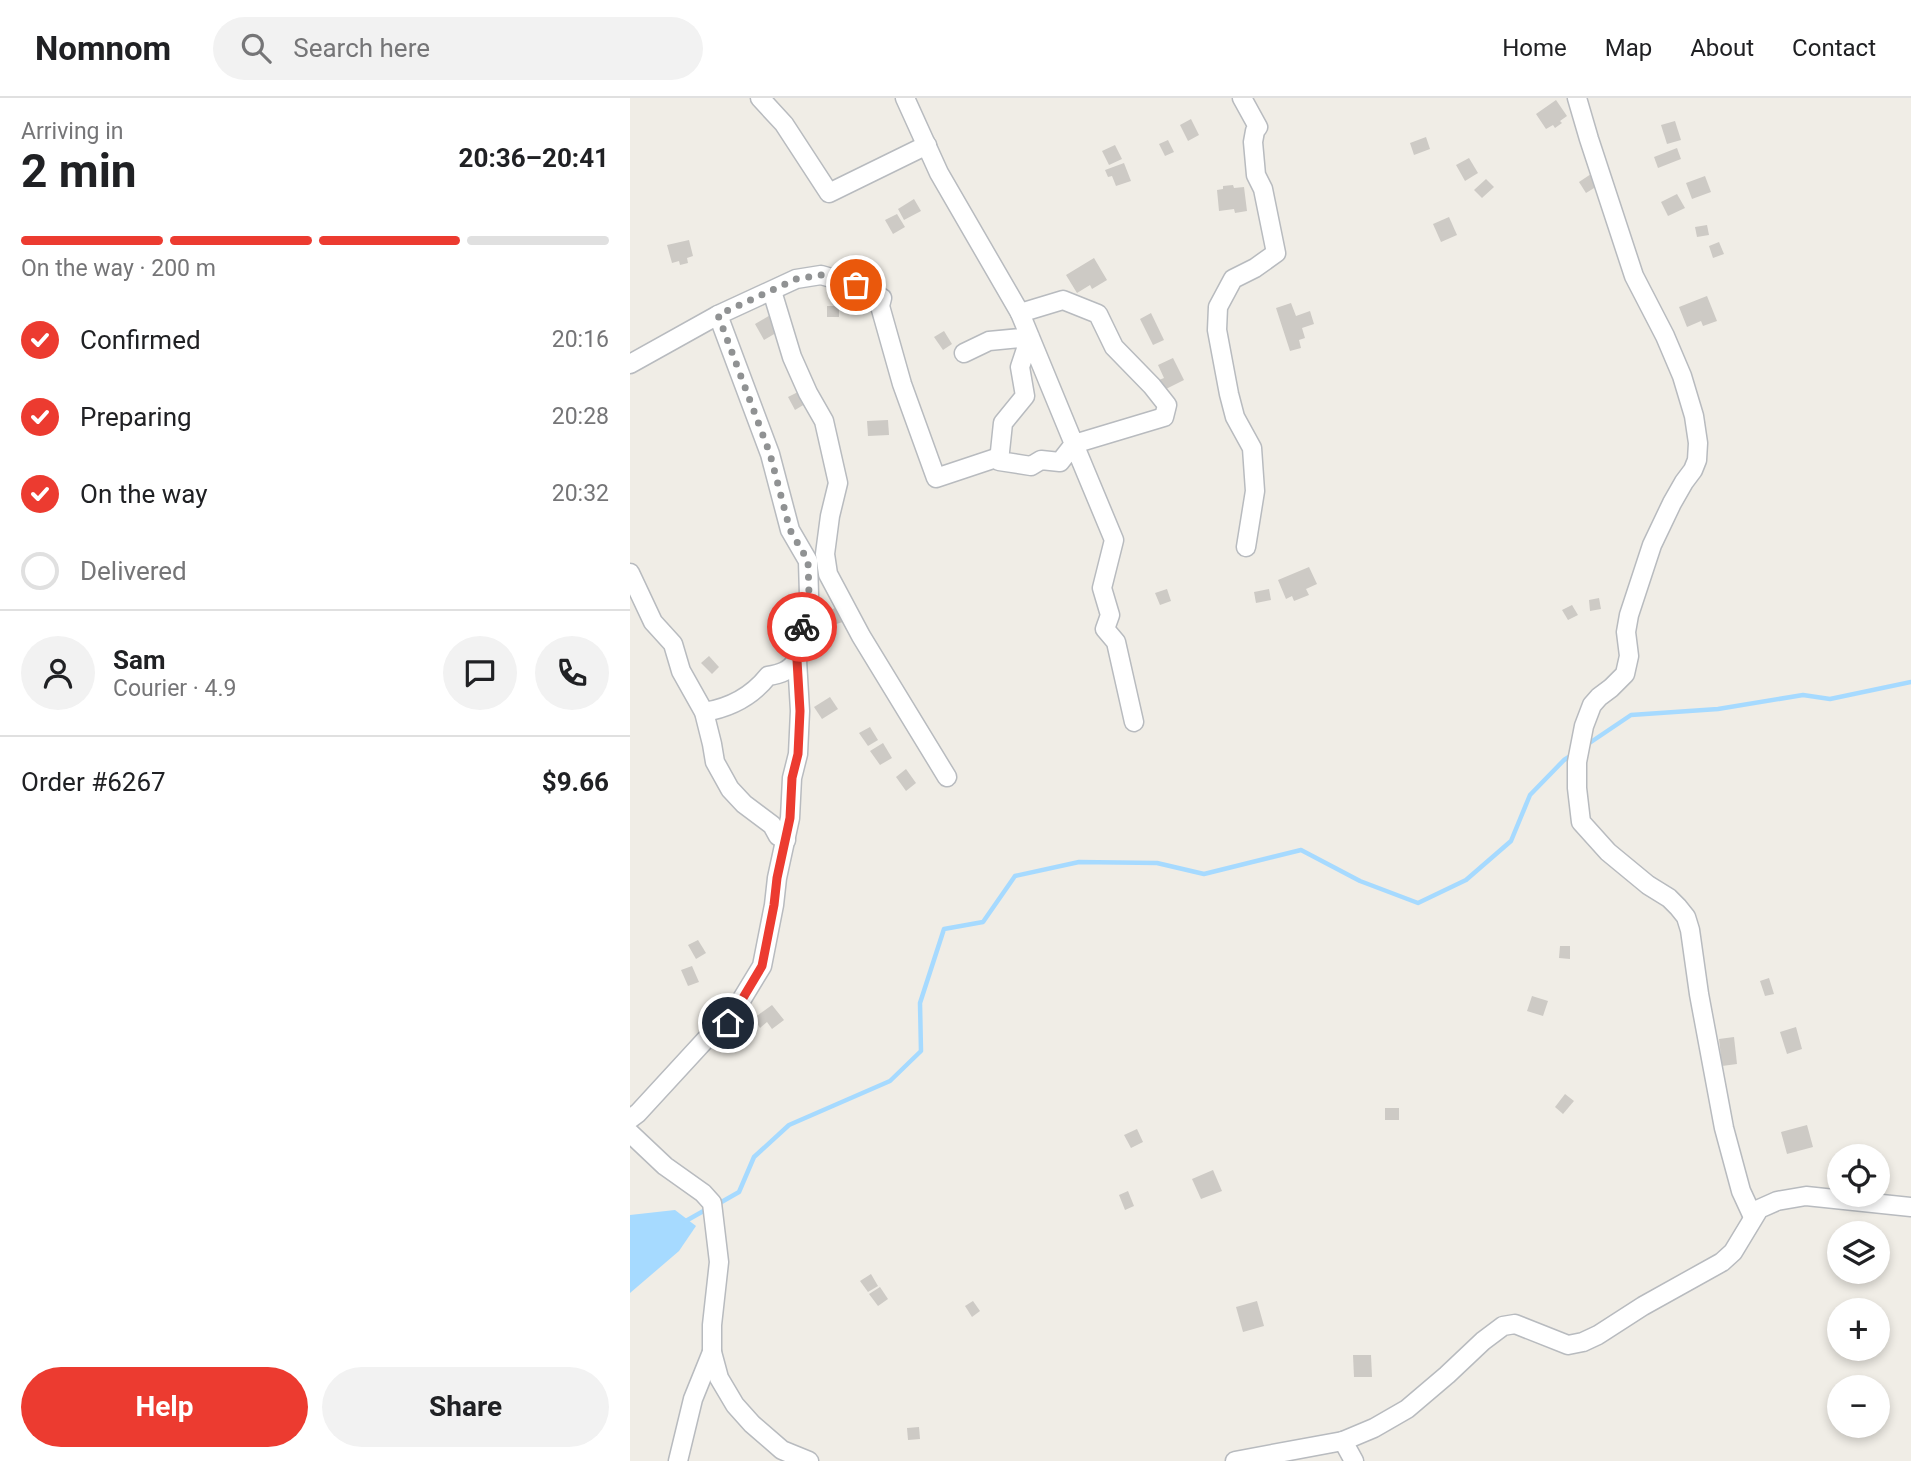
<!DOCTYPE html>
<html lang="en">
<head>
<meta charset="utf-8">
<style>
  :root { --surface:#fff; --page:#f2f2f2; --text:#202124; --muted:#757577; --line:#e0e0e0; --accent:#ec3b30 }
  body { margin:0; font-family:Roboto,sans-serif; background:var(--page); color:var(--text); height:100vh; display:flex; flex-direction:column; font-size:26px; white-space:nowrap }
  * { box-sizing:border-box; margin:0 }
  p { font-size:23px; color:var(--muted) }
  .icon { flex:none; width:38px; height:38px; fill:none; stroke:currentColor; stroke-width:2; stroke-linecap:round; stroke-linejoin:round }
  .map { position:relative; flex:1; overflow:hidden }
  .sheet { display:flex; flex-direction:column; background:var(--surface); width:630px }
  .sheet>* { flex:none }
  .tools { position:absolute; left:1197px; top:1046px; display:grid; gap:14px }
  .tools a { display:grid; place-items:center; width:63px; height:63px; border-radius:50%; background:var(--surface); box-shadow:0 4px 10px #0003; font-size:35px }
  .pin { position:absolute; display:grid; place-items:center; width:60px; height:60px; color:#fff; margin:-30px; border:4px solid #fff; border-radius:50%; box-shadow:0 2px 7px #0007 }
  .courier { position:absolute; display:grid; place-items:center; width:70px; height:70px; margin:-35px; border:5px solid #ec3b30; border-radius:50%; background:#fff; color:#222; box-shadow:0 2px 9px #0007 }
  .summary em { font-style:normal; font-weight:700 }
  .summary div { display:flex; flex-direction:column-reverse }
  .summary { display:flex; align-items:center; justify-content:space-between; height:119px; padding:0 21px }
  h1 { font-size:46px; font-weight:700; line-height:52px }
  .bar { display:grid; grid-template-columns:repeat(4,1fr); gap:10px 7px; align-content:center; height:84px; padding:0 21px }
  .bar i { height:9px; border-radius:5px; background:var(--line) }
  .bar .active { background:var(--accent) }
  .bar p { grid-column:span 4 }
  .line { display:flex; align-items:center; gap:18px; padding:0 21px; border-top:2px solid var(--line) }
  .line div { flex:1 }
  .round { display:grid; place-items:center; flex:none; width:74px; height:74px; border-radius:37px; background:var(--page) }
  ol { padding:0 21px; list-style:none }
  li { display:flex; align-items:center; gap:21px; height:77px }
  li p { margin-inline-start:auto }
  li .icon { padding:7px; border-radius:50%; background:var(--accent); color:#fff; stroke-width:4 }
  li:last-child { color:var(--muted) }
  li i { width:38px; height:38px; border:4px solid var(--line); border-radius:50% }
  .cta { display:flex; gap:14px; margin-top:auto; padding:14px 21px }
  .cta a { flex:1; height:80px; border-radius:42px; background:var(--accent); color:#fff; font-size:28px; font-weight:700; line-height:80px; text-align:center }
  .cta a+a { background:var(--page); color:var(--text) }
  header { display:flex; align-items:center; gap:42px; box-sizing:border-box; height:98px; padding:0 35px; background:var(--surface); border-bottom:2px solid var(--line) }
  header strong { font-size:33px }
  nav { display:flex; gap:38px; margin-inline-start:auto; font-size:24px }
  .search { width:490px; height:63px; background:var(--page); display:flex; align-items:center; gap:18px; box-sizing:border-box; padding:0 24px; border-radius:38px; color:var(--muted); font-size:26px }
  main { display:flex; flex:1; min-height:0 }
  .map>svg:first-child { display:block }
</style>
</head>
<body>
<header>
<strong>Nomnom</strong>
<div class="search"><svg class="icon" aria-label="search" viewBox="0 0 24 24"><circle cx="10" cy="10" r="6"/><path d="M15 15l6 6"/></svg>Search here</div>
<nav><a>Home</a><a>Map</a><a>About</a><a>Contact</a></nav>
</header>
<main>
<section class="sheet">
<div class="summary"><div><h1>2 min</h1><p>Arriving in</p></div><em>20:36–20:41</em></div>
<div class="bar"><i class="active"></i><i class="active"></i><i class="active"></i><i></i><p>On the way · 200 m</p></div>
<ol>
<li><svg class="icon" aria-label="check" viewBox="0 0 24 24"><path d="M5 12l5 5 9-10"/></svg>Confirmed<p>20:16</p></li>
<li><svg class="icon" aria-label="check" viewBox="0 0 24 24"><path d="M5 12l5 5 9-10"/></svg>Preparing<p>20:28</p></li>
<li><svg class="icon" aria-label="check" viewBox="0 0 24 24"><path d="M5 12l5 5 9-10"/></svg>On the way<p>20:32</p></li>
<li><i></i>Delivered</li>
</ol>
<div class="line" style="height:126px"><a class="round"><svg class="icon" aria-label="person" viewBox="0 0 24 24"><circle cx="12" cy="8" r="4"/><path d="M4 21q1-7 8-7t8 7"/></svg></a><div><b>Sam</b><p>Courier · 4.9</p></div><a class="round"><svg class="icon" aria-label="chat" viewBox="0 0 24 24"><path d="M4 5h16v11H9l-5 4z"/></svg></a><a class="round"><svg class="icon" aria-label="phone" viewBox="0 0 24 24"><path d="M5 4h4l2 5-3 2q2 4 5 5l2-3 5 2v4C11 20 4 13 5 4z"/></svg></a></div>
<div class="line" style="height:91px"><div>Order #6267</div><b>$9.66</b></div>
<div class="cta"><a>Help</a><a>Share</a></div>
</section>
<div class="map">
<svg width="1281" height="1363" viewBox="0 0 1281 1363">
  <rect width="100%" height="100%" fill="#f0ede6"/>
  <!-- water -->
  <polygon fill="#a6daff" points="45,1112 66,1128 49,1153 0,1195 0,1117"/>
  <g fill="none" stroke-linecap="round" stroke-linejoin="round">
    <!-- stream -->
    <g stroke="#a6daff" stroke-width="4.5">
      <polyline points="955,648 1001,617 1088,611 1173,597 1200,601 1281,584"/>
      <polyline points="88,1106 109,1094 124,1059 159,1027 260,983 291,953 290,905 314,831 353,824 385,778 449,764 527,765 574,776 671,752 730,783 788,805 836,782 881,743 900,697 934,662 942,657"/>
      <polyline points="54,1124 77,1111"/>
    </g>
  </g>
  <!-- building -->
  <g fill="#cdcac5">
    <polygon points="926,2 937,18 930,23 932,25 925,30 923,27 916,31 906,16"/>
    <polygon points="561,21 569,37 558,43 550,27"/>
    <polygon points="1045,23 1051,42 1037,46 1031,27"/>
    <polygon points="796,39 800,51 784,57 780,45"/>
    <polygon points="538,42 544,54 535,58 529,46"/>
    <polygon points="485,47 492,61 479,67 472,53"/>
    <polygon points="1047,50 1051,61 1028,70 1024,59"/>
    <polygon points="839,60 848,75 835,83 826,67"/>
    <polygon points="494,65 501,83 486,88 482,78 478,79 475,72"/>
    <polygon points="961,76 969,87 956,95 949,84"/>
    <polygon points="1075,78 1081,94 1062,101 1056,85"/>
    <polygon points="856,81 864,89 852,100 844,92"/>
    <polygon points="603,87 604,90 614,89 617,113 605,115 604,111 589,113 587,92 593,91 593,88"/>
    <polygon points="1047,96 1055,110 1038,118 1031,104"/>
    <polygon points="284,101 291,113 274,122 268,111"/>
    <polygon points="267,116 275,129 263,136 255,122"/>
    <polygon points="819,119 827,137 811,144 803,126"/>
    <polygon points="1077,127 1079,137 1067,139 1065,129"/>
    <polygon points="59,142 63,158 57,160 58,165 50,167 49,163 42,165 37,147"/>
    <polygon points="1089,144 1094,156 1083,160 1079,148"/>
    <polygon points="464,160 477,182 462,191 460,187 447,195 436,177"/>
    <polygon points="1077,198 1087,223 1073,228 1071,223 1057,229 1049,209"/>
    <polygon points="661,205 666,218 680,213 684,226 672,230 675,240 669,242 671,250 660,253 646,210"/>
    <rect x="197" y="208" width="12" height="11"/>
    <polygon points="521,215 534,242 523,247 510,221"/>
    <polygon points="142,216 151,232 134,242 125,226"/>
    <polygon points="314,233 322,246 313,252 304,239"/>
    <polygon points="543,260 554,282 534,292 529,282 534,280 528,267"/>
    <polygon points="168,294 175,306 165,312 158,299"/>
    <polygon points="258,322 259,337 238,338 237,323"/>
    <polygon points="679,469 687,486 676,491 679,497 664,503 662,498 656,501 648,482"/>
    <polygon points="537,491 541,503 530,507 525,495"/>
    <polygon points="639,491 641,502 626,505 624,494"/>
    <polygon points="969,500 971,511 960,513 959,502"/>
    <polygon points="942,507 948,517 938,522 932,512"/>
    <polygon points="208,509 213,524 196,529 191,515"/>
    <polygon points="79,558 89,569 82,576 71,565"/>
    <polygon points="200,599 208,611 192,621 184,609"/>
    <polygon points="240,629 248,642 238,648 229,635"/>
    <polygon points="253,645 262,660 250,667 240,653"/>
    <polygon points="276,671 286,685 276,693 266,679"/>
    <polygon points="68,842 76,855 66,861 58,847"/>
    <polygon points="930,848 940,848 940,861 929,860"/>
    <polygon points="62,868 69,884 58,888 51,872"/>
    <polygon points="1139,880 1144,896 1135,898 1130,883"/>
    <polygon points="902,898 918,903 913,918 897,913"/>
    <polygon points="142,907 154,922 142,931 137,924 130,930 124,920"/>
    <polygon points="1166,929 1172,951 1157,956 1150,934"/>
    <polygon points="1104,939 1107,966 1092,968 1089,941"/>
    <polygon points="935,996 944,1003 933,1016 925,1009"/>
    <rect x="755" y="1010" width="14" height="12"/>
    <polygon points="1177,1027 1183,1049 1157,1056 1151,1034"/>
    <polygon points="507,1031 513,1044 501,1050 494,1037"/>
    <polygon points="583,1072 592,1093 571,1101 562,1081"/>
    <polygon points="498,1093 504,1108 495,1112 489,1097"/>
    <polygon points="241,1176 248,1188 238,1194 230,1183"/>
    <polygon points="250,1189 258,1201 248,1208 239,1196"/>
    <polygon points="343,1203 350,1213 342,1219 335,1208"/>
    <polygon points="627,1203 634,1228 613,1234 606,1209"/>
    <polygon points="723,1257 741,1257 742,1279 724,1279"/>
    <polygon points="289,1329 290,1341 278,1342 277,1330"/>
  </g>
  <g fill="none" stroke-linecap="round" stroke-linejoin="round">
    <!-- minor casing -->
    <g stroke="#b8bbbf" stroke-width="21">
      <g id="minor">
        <polyline points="130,0 154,26 199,95 297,47"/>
        <polyline points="275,0 309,75 390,215"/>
        <polyline points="612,0 628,29 625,33 623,44 626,77 633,91 646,155 625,170 603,181 588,209 587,232 599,296 605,319 622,350 625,393 616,449"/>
        <polyline points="947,0 959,41 1004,178 1035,238 1052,278 1064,318 1068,345 1067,362 1063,372 1054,384 1042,405 1022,447 999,517 996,534 999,558 995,576 981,590 969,599 962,607 954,628 947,664 947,690 951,724 978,754 1018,787 1039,800 1048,809 1056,819 1060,832 1069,896 1094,1030 1111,1093 1123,1119"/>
        <polyline points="142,193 162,259 178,295 194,323 208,385 200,418 195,456 198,476 231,538 317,679"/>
        <polyline points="334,255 359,243 400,239 390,269 395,298 373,325 369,363 401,368 411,362 430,364 444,346 390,215 433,202 468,216 484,249 522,288 537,307 534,319 444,346 484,442 472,490 480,517 475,531 486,544 504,624"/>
        <polyline points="0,266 88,217 166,181 191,177 226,187 252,200 250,208 272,286 306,380 369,359"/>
        <polyline points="0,475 23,524 43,546 51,573 74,614 82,646 85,664 100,691 114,706 142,727 148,738 156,742"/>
        <path d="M74,614C99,610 122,598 138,578C151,576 159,573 167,562"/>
        <polyline points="0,1021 8,1015 77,940 98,924 132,868 144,807 147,780 160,720 162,680 168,656 170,613 167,562 174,517 179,497 178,463 160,432 140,356 88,217"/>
        <polyline points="0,1035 35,1068 73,1095 82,1105 89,1164 82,1227 82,1254 89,1280 105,1307 122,1326 152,1352 179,1363"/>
        <polyline points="713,1343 724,1363"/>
        <polyline points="48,1363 63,1301 82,1254"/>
        <polyline points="605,1363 713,1343 744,1330 777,1311 817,1277 853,1243 873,1228 885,1226 938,1247 953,1244 968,1237 1013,1208 1092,1164 1103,1154 1129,1111 1147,1103 1176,1098 1281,1109"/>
      </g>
    </g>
    <!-- minor -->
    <use href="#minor" stroke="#fff" stroke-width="18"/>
  </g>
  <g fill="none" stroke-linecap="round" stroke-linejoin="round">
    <!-- done -->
    <polyline stroke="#909293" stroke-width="7" stroke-dasharray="0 12.6" points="172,529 179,497 178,463 160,432 140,356 88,217 166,181 191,177 226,187"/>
    <!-- route -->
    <polyline stroke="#ec3b30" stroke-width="9" points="98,925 132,868 144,807 147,780 160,720 162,680 168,656 170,613 167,562 172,529"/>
  </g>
</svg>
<div class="tools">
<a><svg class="icon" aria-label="locate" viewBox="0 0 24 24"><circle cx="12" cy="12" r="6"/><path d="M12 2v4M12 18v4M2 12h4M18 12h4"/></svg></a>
<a><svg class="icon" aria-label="layers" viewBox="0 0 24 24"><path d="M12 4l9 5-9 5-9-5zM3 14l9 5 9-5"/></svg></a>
<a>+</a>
<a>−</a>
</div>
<div class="pin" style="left:226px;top:187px;background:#ea580c"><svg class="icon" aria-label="bag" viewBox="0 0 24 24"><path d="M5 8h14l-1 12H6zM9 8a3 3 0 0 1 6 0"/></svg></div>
<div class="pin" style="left:98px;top:925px;background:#1f2937"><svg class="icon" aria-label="home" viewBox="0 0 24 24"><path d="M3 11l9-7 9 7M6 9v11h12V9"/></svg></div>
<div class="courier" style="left:172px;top:529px"><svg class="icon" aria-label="bike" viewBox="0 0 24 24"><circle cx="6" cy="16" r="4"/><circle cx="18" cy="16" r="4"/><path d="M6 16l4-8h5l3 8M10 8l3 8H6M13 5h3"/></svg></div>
</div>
</main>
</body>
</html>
